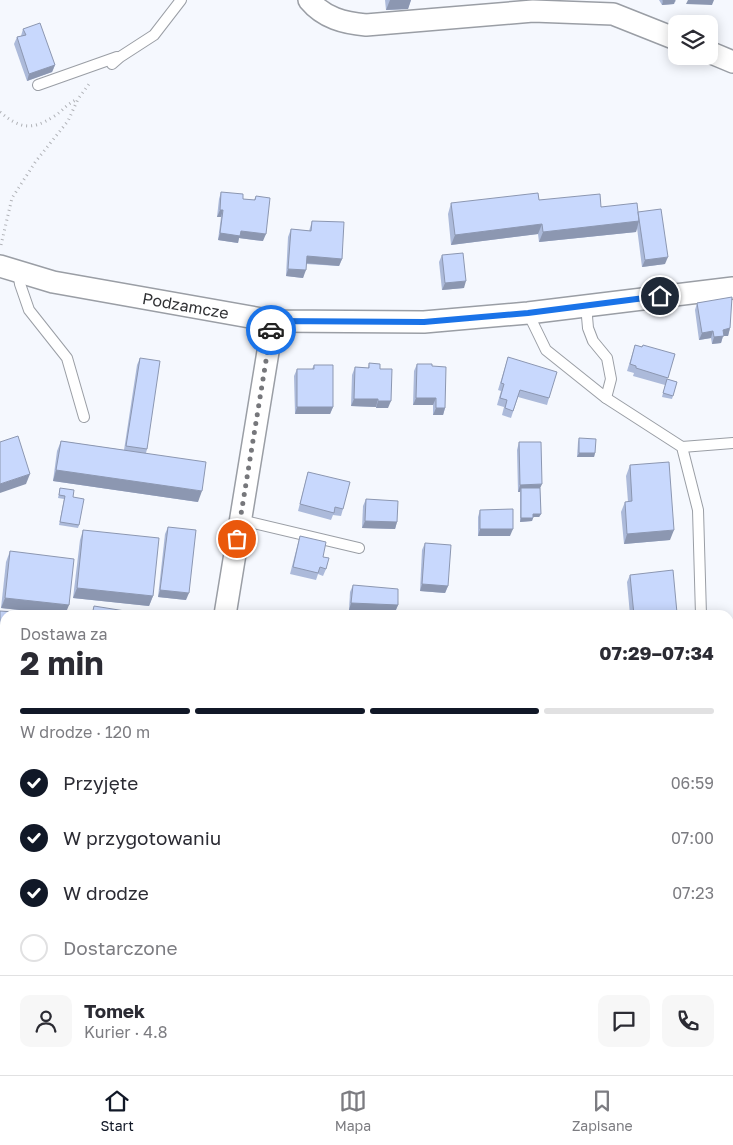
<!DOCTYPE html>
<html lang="pl">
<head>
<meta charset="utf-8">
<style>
  :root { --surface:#fff; --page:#f7f7f7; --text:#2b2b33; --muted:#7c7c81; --line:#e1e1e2; --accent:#111827 }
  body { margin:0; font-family:"Golos Text",sans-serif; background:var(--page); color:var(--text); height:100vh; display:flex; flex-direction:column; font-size:19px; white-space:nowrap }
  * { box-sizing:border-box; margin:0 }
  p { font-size:16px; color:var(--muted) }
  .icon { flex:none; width:28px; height:28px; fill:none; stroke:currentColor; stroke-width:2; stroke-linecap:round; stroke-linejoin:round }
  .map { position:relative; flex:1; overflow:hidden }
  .drawer { position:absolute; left:0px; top:610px; width:734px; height:465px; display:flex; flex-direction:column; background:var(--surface); border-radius:15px 15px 0 0; box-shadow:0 2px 12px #0003 }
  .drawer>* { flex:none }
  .tools { position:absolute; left:668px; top:15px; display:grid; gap:10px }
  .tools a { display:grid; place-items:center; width:50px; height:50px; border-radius:10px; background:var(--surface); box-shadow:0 2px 12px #0003; font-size:25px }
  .pin { position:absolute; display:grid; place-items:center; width:42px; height:42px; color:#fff; margin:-21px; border:2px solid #fff; border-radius:50%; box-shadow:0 1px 5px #0007 }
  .courier { position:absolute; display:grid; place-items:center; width:50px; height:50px; margin:-25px; border:4px solid #1a73e8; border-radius:50%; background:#fff; color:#222; box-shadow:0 1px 6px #0007 }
  .headline em { font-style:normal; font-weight:700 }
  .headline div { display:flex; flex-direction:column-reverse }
  .headline { display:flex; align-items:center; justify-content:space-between; height:85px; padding:0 20px }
  h1 { font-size:32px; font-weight:700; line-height:38px }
  .bar { display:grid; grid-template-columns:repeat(4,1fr); gap:8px 5px; align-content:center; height:60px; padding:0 20px }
  .bar i { height:6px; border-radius:4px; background:var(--line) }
  .bar .current { background:var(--accent) }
  .bar p { grid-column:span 4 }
  .line { display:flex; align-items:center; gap:12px; padding:0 20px; border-top:1px solid var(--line) }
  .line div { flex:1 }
  .round { display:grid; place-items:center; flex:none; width:52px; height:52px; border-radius:10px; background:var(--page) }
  ol { padding:0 20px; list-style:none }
  li { display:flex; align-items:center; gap:15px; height:55px }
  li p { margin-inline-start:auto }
  li .icon { padding:5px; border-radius:50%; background:var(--accent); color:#fff; stroke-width:4 }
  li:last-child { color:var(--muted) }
  li i { width:28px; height:28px; border:2px solid var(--line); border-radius:50% }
  .tab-bar { display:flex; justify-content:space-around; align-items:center; height:70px; border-top:1px solid var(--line); background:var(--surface); font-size:14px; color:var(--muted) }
  .tab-bar a { display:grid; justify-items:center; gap:2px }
  .tab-bar .current { color:var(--accent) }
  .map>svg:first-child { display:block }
</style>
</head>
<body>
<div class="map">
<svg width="733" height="1075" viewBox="0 0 733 1075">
  <rect width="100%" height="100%" fill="#f5f8fe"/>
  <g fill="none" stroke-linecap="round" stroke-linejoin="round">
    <!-- lane casing -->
    <g stroke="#9a9ea5" stroke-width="12">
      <g id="lane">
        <polyline points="112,64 120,57 154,35 181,0"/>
        <polyline points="38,85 117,57"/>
        <polyline points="18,272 20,284 29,310 67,358 84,417"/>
        <polyline points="586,305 588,328 593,341 607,358 611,379 606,398"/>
        <polyline points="528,313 546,350 606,398 682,447 698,510 701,615"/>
        <polyline points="682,447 733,443"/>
        <polyline points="241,520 359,548"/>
        <polyline points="0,699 5,663"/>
        <polyline points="729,706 730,717"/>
        <polyline points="0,1041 5,1044"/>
        <polyline points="64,1070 76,1075"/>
      </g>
    </g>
    <!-- street casing -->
    <g stroke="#9a9ea5" stroke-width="24">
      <g id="street">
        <path d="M309,0C324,18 344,23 366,25L533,11L613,14L676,39"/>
        <polyline points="709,52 733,62"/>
        <path id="s1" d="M0,266L53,282L273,321L424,322L528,313L733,288"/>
        <polyline points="225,615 273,321"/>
        <polyline points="91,1075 93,1070"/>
      </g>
    </g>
    <!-- path -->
    <g stroke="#b0b2b7" stroke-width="3" stroke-dasharray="1 4" stroke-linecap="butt">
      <path d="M0,112C19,128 31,131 53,117C63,111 66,104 78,99"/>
      <polyline points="1,245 12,198 36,161 68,121 78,99 89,84"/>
    </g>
    <!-- lane -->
    <use href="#lane" stroke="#fff" stroke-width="10"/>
    <!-- street -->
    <use href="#street" stroke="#fff" stroke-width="21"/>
  </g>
  <!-- wall -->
  <g fill="#acbada">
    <polygon points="385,0 411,0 408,9 386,10"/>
    <polygon points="659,0 675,0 674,4 662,5"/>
    <polygon points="23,29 55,65 52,72 27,81 14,44 17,37 21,36"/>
    <polygon points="221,192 243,199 254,200 256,196 263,241 239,238 238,243 218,240 221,217 217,217 219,199"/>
    <polygon points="539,200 601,207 638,212 665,264 642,267 637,228 636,232 539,242 538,234 451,245 448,214 451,203"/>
    <polygon points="312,221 342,259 339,266 306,264 303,278 286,276 288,237 291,229 309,231"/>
    <polygon points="442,255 464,288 442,290 439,262"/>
    <polygon points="697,303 730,328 728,336 723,336 721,343 712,344 711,338 699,340 695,310"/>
    <polygon points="635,345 675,354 667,379 677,382 672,399 662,397 665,385 633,376 634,373 627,371"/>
    <polygon points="508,357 549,398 547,405 518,397 511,418 502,415 504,407 497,405 501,391 498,390"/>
    <polygon points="140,358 147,449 146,453 198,502 53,481 57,451 61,441 124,450 137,365"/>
    <polygon points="369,363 380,369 388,408 376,408 376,407 351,406 352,375 355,367 368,368"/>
    <polygon points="417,364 432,366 445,408 443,415 433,415 433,405 413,405 414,371"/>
    <polygon points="314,365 333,407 330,414 295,414 294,376 297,369 312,369"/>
    <polygon points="579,438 595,453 594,457 577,457 578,442"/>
    <polygon points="519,442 540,488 541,514 539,517 533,517 532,521 520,522 520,492 518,492 517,450"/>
    <polygon points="630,465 670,540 624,544 621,512 625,502 628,502 626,476"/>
    <polygon points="308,472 343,509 341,516 333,515 331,520 298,511 306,479"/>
    <polygon points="60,488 73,497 79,525 78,528 59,525 64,499 58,498"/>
    <polygon points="366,499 397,522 395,529 362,528 363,506"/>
    <polygon points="480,510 510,536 478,536 478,517"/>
    <polygon points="168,527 186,600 158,597 165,534"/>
    <polygon points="83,530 153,596 149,606 73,598 80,540"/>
    <polygon points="300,536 323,557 326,569 323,576 318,574 316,580 290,574 298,543"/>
    <polygon points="425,543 448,586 445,593 420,591 422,550"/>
    <polygon points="10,551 65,615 1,608 6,562"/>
    <polygon points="630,575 676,615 630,615 627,582"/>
    <polygon points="353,585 398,605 395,612 349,610 350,592"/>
    <polygon points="0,895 5,896 5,987 0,986"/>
    <polygon points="364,1070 432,1070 432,1075 363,1075"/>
    <rect x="478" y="1070" width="55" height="5"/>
  </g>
  <!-- shaded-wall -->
  <g fill="#8c97b1">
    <polygon points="390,0 411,0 408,9 386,10"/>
    <polygon points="688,0 714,0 712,5 686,4"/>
    <polygon points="663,1 675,1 674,4 662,5"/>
    <polygon points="55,65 52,72 27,81 29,74"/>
    <polygon points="220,210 223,210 221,217 217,217"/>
    <polygon points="639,221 636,232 539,242 543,232"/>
    <polygon points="542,224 538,234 451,245 455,235"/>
    <polygon points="241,231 266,234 263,241 239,238 238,243 218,240 220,233"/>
    <polygon points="307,256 342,259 339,266 304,263"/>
    <polygon points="668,257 665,264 642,267 645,260"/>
    <polygon points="288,269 306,270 303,278 286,276"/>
    <polygon points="466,281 464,288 442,290 445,283"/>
    <polygon points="730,328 728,336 723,336 721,343 712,344 714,337 723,330"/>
    <polygon points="713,331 711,338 699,340 702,333"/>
    <polygon points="416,398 436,398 433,405 413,405"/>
    <polygon points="354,399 378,399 376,407 351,406"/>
    <polygon points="378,401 391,401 388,408 376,408"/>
    <polygon points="297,407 333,407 330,414 295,414"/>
    <polygon points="436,408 445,408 443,415 433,415"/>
    <polygon points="579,453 595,453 594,457 577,457"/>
    <polygon points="56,470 202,491 198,502 53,481"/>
    <polygon points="30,474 26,484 0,493 0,484"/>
    <polygon points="542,484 539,491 521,488 520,492 518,492 520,485"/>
    <polygon points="533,514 541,514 539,517 532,517"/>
    <polygon points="521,518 533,518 532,521 520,522"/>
    <polygon points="365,521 397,522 395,529 362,528"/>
    <polygon points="480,529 513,529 510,536 478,536"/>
    <polygon points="674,530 670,540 624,544 627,534"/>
    <polygon points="422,584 448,586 445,593 420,591"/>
    <polygon points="77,588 153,596 149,606 73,598"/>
    <polygon points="160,590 189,593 186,600 158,597"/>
    <polygon points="5,598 69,605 65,615 1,608"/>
    <polygon points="351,603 398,605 395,612 349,610"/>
    <polygon points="677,613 676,615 652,615"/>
    <rect x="0" y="640" width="5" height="11"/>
    <polygon points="733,788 733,798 729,798 729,789"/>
  </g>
  <!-- building -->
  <g fill="#c8d8fd" stroke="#8c97b1">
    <rect x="663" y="0" width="12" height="1"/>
    <polygon points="40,23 55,65 29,74 17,37 26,35 23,29"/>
    <polygon points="221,192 243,194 243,199 255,200 256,196 270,198 266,234 241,231 240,236 220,233 223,210 220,210"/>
    <polygon points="538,193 539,200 600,194 601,207 637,203 639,221 543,232 542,224 455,235 451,203"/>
    <polygon points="661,209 668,257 645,260 638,212"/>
    <polygon points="312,221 344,222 342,259 307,256 306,270 288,269 291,229 311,231"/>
    <polygon points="463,253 466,281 445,283 442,255"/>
    <polygon points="732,297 730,328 723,330 724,336 714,337 713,331 702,333 697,303"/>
    <polygon points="635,345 642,347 643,345 675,354 668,378 636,368 636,366 630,364"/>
    <polygon points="508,357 557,372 549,398 520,390 513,411 505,408 507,400 500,398 504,384 501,383"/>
    <polygon points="140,358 160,361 147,449 126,446"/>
    <polygon points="369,363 380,364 380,369 392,369 391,401 378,401 378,399 354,399 355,367 369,368"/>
    <polygon points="417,364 432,364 432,366 446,367 445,408 436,408 436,398 416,398"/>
    <polygon points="314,365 333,365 333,407 297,407 297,369 314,369"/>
    <polygon points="667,379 677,382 673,396 663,393"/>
    <polygon points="18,436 30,474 0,484 0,442"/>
    <polygon points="579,438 596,439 595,453 579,453"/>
    <polygon points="61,441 206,462 202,491 56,470"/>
    <polygon points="519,442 541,442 542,484 520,485"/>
    <polygon points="669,462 674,530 627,534 625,502 632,501 630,465"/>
    <polygon points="308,472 350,482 343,509 335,507 334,513 300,504"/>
    <polygon points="60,488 74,490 73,497 84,499 79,525 60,522 65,496 59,495"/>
    <polygon points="521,488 540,488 541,514 533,514 533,518 521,518"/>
    <polygon points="366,499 398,501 397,522 365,521"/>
    <polygon points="513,509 513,529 480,529 480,510"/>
    <polygon points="168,527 196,530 189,593 160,590"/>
    <polygon points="83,530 159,538 153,596 77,588"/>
    <polygon points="300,536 326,542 323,557 329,558 326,569 320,567 318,573 293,567"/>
    <polygon points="425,543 451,545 448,586 422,584"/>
    <polygon points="10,551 74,559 69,605 5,598"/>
    <polygon points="673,570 677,613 652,615 634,615 630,575"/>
    <polygon points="353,585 398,589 398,605 351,603"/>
    <polygon points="94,606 150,615 92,615"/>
    <polygon points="0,611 56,615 5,615 5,640 0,640"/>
    <polygon points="729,736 733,736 733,788 729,789"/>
    <polygon points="0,895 5,896 5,973 0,972"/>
    <polygon points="0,1060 5,1062 5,1070 20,1070 30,1075 0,1075"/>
    <rect x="144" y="1070" width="36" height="5"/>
    <rect x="297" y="1070" width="41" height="5"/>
    <rect x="367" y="1070" width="65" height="5"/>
    <rect x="482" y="1070" width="51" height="5"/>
  </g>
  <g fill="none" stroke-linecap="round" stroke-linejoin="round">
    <!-- done -->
    <polyline stroke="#76777b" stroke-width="5" stroke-dasharray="0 9" points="237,539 271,330"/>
    <!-- route -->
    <polyline stroke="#1a73e8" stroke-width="6" points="271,330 273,321 424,322 528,313 660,296"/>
  </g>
  <g text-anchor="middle" stroke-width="4" stroke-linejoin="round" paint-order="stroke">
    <!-- street labels -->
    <g font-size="16" fill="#313235" stroke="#f5f8fe">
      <text dy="6" stroke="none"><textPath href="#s1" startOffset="190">Podzamcze</textPath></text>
    </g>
  </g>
</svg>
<div class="tools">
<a><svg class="icon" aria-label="layers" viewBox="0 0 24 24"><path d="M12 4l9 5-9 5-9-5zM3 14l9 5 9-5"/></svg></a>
</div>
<div class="pin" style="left:237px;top:539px;background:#ea580c"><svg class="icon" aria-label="bag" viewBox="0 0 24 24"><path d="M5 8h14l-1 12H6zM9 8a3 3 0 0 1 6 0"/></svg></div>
<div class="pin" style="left:660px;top:296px;background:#1f2937"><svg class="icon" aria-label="home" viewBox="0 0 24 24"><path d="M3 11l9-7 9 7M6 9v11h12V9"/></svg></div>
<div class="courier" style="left:271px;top:330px"><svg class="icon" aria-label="car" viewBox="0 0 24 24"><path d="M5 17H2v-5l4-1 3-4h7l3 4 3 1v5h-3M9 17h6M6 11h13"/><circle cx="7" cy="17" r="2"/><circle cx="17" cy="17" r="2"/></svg></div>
<section class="drawer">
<div class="headline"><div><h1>2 min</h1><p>Dostawa za</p></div><em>07:29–07:34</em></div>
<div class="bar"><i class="current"></i><i class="current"></i><i class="current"></i><i></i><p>W drodze · 120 m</p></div>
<ol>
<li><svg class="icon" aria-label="check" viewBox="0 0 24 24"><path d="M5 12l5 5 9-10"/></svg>Przyjęte<p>06:59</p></li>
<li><svg class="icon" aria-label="check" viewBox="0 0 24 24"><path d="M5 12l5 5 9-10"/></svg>W przygotowaniu<p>07:00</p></li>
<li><svg class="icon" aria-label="check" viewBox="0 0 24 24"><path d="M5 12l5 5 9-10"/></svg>W drodze<p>07:23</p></li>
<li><i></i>Dostarczone</li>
</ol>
<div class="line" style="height:90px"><a class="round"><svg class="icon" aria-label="person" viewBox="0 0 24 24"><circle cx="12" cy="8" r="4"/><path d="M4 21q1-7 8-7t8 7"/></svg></a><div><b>Tomek</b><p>Kurier · 4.8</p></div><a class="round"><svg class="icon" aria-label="chat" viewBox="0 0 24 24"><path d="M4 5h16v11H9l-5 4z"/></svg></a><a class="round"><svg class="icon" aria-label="phone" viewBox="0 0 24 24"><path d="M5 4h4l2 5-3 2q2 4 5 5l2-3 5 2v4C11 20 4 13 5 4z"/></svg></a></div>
</section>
</div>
<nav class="tab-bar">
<a class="current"><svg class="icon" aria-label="home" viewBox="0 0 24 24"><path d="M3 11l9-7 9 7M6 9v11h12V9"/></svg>Start</a>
<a><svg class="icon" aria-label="map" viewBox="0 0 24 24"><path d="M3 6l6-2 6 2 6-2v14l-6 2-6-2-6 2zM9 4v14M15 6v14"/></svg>Mapa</a>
<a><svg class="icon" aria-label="saved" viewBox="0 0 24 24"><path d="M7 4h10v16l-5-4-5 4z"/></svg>Zapisane</a>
</nav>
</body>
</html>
